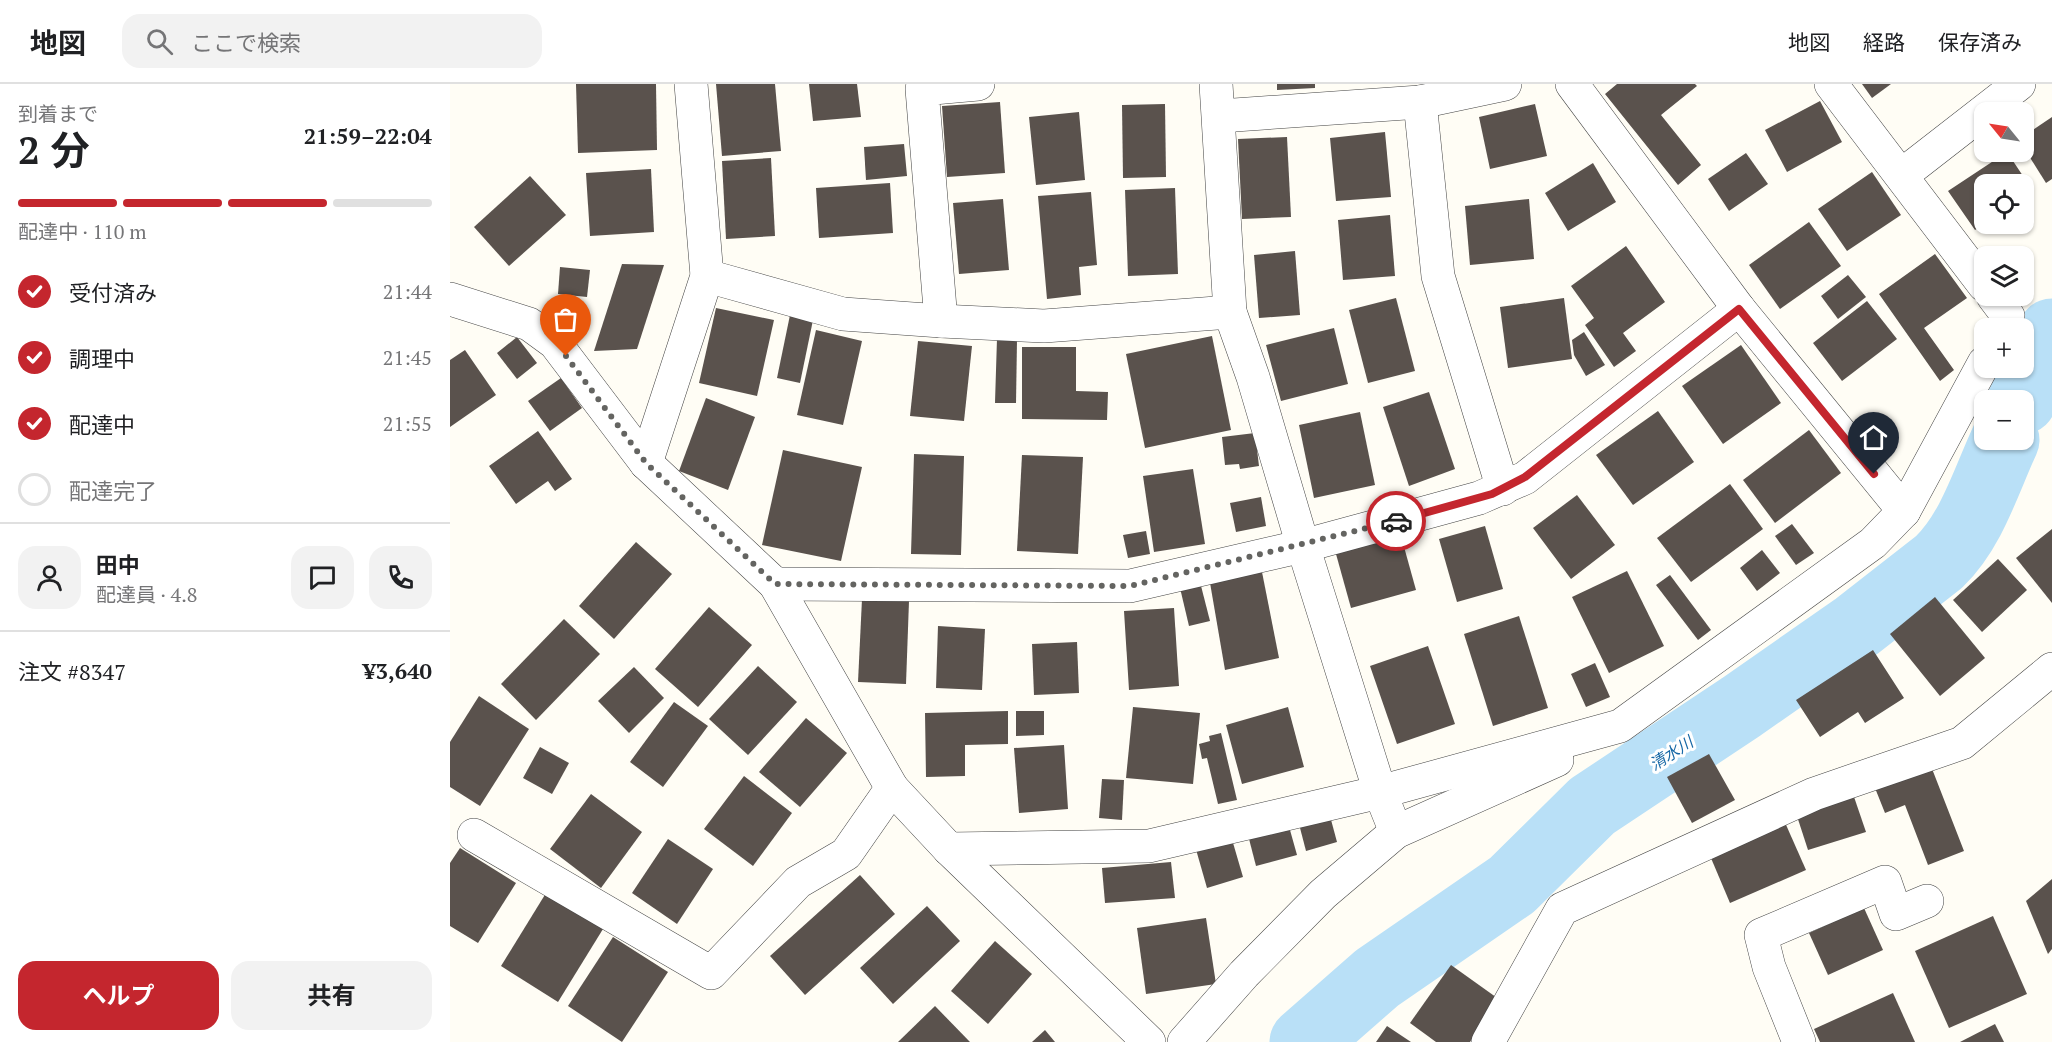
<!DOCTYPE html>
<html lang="ja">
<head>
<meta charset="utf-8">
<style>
  :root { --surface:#fff; --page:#f2f2f2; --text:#202124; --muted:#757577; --line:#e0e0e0; --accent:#c4262e }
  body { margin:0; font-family:"PT Serif","Noto Sans JP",serif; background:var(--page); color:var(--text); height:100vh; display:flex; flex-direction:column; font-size:22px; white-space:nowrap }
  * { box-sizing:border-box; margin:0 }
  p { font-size:20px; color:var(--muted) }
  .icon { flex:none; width:33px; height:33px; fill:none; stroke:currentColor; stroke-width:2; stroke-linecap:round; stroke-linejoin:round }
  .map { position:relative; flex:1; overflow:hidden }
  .side { display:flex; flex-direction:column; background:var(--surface); width:450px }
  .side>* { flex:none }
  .needle { width:39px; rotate:300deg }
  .fabs { position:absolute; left:1524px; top:18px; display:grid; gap:12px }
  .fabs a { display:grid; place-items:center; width:60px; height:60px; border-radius:12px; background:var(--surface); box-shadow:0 2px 4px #0004; font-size:30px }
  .pin { position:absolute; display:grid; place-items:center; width:51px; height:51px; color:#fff; margin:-62px -26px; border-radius:50% 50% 50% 0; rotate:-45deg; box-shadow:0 0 6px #0007 }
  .pin .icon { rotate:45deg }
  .courier { position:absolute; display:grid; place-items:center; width:60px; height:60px; margin:-30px; border:4px solid #c4262e; border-radius:50%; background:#fff; color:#222; box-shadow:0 2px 8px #0007 }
  .summary em { font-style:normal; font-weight:700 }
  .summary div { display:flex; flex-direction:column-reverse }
  .summary { display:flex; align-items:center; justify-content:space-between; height:102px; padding:0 18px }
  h1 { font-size:39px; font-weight:700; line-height:45px }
  .bar { display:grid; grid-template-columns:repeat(4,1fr); gap:9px 6px; align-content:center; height:72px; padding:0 18px }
  .bar i { height:8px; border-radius:4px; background:var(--line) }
  .bar .active { background:var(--accent) }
  .bar p { grid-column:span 4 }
  .line { display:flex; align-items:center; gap:15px; padding:0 18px; border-top:2px solid var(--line) }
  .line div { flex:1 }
  .round { display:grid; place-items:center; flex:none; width:63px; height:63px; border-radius:18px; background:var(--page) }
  ol { padding:0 18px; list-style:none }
  li { display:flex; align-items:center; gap:18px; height:66px }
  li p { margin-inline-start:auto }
  li .icon { padding:6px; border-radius:50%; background:var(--accent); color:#fff; stroke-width:4 }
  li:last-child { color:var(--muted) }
  li i { width:33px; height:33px; border:3px solid var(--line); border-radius:50% }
  .primary-button { display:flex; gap:12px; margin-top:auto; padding:12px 18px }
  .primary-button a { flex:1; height:69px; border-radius:18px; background:var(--accent); color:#fff; font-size:24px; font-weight:700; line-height:69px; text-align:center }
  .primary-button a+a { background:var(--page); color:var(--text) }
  header { display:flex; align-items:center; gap:36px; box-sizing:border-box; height:84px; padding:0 30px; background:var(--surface); border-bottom:2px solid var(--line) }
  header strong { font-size:28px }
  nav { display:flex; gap:33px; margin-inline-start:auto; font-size:21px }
  .search { width:420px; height:54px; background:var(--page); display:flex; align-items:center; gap:15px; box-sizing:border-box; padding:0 21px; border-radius:18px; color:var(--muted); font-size:22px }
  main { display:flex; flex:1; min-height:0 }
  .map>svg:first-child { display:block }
</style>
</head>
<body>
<header>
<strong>地図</strong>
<div class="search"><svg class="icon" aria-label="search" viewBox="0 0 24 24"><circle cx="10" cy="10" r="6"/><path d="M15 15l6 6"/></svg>ここで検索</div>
<nav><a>地図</a><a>経路</a><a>保存済み</a></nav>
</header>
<main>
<section class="side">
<div class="summary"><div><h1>2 分</h1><p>到着まで</p></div><em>21:59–22:04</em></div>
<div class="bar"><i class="active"></i><i class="active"></i><i class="active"></i><i></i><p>配達中 · 110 m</p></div>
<ol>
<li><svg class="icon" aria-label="check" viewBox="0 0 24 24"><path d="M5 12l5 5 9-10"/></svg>受付済み<p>21:44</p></li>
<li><svg class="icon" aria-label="check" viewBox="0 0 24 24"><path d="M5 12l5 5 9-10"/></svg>調理中<p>21:45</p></li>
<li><svg class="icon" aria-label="check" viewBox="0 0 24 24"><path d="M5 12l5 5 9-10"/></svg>配達中<p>21:55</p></li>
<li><i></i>配達完了</li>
</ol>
<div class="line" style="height:108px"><a class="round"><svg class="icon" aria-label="person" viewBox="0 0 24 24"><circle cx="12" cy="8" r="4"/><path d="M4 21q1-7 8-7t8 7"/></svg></a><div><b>田中</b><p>配達員 · 4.8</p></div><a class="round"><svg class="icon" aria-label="chat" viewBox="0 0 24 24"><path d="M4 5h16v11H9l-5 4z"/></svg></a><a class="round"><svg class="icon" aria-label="phone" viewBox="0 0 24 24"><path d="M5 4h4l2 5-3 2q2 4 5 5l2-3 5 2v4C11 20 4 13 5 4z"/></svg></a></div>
<div class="line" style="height:78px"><div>注文 #8347</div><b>¥3,640</b></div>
<div class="primary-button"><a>ヘルプ</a><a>共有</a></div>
</section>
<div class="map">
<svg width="1602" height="958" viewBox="0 0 1602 958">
  <rect width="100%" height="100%" fill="#fffdf5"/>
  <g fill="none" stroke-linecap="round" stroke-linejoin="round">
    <!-- river -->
    <g stroke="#b9e0f7" stroke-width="69">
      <polyline points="1572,316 1602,249"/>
      <path d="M854,958L927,894L1062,801L1142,722L1291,623L1407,542L1489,478C1522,446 1536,397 1555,356"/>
    </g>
  </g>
  <!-- building -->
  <g fill="#5a524d">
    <polygon points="126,0 206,0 207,66 128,69"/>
    <polygon points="266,0 325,0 331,67 272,72"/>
    <polygon points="359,0 407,0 411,33 363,37"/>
    <polygon points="827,0 865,0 865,4 827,6"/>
    <polygon points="1167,0 1245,0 1247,2 1211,31 1251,81 1228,101 1155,10"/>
    <polygon points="1412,0 1441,0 1422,14"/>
    <polygon points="1370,17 1392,58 1337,88 1315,46"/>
    <polygon points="550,18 555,89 497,93 492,22"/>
    <polygon points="715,20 716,93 673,94 672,21"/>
    <polygon points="1085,20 1097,72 1040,85 1029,33"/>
    <polygon points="629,28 635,96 586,101 579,33"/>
    <polygon points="1602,33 1602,95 1596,99 1574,64 1574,52"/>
    <polygon points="935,48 941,113 886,117 880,54"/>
    <polygon points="837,53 841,133 792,135 788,55"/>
    <polygon points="454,60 457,92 416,96 414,63"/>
    <polygon points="1557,68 1583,107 1574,113 1574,100 1534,100 1534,140 1525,146 1498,107"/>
    <polygon points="1296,69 1318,100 1279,127 1258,95"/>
    <polygon points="321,74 325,152 276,155 272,77"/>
    <polygon points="1143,79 1166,118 1118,147 1095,109"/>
    <polygon points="201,85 204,148 140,152 136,89"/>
    <polygon points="1422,88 1451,131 1397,167 1368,125"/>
    <polygon points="80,92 116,131 59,182 24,143"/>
    <polygon points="440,99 443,149 369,154 366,104"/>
    <polygon points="725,104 728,190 678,192 675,106"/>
    <polygon points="641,108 647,181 629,183 631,211 597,215 588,112"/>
    <polygon points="553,115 559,186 509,190 503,119"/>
    <polygon points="1079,115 1084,175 1020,181 1015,122"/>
    <polygon points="940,131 945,192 893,196 888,136"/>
    <polygon points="1359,138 1391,182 1330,225 1299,181"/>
    <polygon points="1176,162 1215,218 1173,249 1186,267 1164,283 1135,241 1144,234 1121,202"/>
    <polygon points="845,167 850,231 809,234 804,171"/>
    <polygon points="1485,170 1517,214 1474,244 1504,286 1490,297 1429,210"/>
    <polygon points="172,180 214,181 187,265 144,267"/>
    <polygon points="110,183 140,186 137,213 108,210"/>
    <polygon points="1398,191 1416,213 1388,235 1371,212"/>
    <polygon points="946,214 965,287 918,299 899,226"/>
    <polygon points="1114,214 1122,275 1058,284 1050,223"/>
    <polygon points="1417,217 1447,255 1392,297 1363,259"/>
    <polygon points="266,224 324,236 307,312 249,299"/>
    <polygon points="340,231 363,236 350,299 327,294"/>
    <polygon points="884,244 898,300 831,317 816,261"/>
    <polygon points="366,246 412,257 393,341 347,331"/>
    <polygon points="1134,248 1155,281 1136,292 1124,271 1122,256"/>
    <polygon points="762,252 781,346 695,364 676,270"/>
    <polygon points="67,253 87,279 67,295 47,269"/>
    <polygon points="547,254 567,255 566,319 545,319"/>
    <polygon points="468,257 522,262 514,337 460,332"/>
    <polygon points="1291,261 1331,319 1273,360 1232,302"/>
    <polygon points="572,263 626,263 626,307 658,308 657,336 572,335"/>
    <polygon points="15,266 46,311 0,343 0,276"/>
    <polygon points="111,294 132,324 100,347 78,317"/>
    <polygon points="979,308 1005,385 959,402 933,323"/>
    <polygon points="256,314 305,333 278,406 229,387"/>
    <polygon points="1208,327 1244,378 1183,421 1146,371"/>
    <polygon points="910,328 925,401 864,414 849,341"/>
    <polygon points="1359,346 1391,389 1325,439 1293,396"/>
    <polygon points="88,347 122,395 105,407 98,397 66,420 39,382"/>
    <polygon points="805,349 809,382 790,385 789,380 775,381 772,353"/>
    <polygon points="333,366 412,383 391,477 312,461"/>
    <polygon points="464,370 514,372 511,471 461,470"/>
    <polygon points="572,371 633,373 628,470 567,467"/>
    <polygon points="743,385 755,460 704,468 693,392"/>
    <polygon points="1280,400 1313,445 1241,498 1207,454"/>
    <polygon points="1127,411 1165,461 1121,495 1083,444"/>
    <polygon points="811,413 816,442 786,448 780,419"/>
    <polygon points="1342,440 1364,469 1346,481 1325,452"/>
    <polygon points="1035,442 1053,505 1007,518 989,455"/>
    <polygon points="1602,445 1602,519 1566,474"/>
    <polygon points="696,447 700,470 678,474 673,451"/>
    <polygon points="951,452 966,506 901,524 886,470"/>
    <polygon points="186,458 222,490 164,555 129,522"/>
    <polygon points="1312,466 1330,489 1307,507 1290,484"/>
    <polygon points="1548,475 1577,506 1532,548 1503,516"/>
    <polygon points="811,483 829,574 775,586 759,493"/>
    <polygon points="1177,487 1214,562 1159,589 1122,513"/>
    <polygon points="1220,491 1261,546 1248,556 1206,501"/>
    <polygon points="750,498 760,537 739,542 730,504"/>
    <polygon points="1485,513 1535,574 1490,612 1440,550"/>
    <polygon points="412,515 459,517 456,600 408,598"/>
    <polygon points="259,523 302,561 248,623 205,585"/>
    <polygon points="724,524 729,602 679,606 674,527"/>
    <polygon points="1069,532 1098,624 1043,642 1014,550"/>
    <polygon points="114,535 150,570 86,636 51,600"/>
    <polygon points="488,542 535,545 532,606 486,604"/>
    <polygon points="627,558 629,609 584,611 582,560"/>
    <polygon points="978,562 1005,640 947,660 920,582"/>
    <polygon points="1423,566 1454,614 1415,639 1408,628 1370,653 1346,616"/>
    <polygon points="1145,579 1160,613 1136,623 1121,590"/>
    <polygon points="308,582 347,618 298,671 259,635"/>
    <polygon points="184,583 214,614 179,649 148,617"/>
    <polygon points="29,612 79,645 30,722 0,703 0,658"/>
    <polygon points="224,618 258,642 213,703 180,678"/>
    <polygon points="683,623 750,629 743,700 676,694"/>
    <polygon points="838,623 854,683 792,700 776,641"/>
    <polygon points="558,627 558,660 515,661 515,692 476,693 475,629"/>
    <polygon points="566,627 594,627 594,651 566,652"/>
    <polygon points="356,634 397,669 350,723 309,688"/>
    <polygon points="771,649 787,716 768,720 757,674 752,675 749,660 760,657 759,652"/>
    <polygon points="614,661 618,725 569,729 564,664"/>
    <polygon points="90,663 119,679 102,710 73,694"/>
    <polygon points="1259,670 1285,716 1242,739 1217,693"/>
    <polygon points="1479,677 1514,767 1478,781 1455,721 1435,729 1423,699"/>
    <polygon points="294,692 342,729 303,782 254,745"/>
    <polygon points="652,695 674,696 672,736 649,734"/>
    <polygon points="1402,707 1416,748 1358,766 1345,726"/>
    <polygon points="141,710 192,748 151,804 100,765"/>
    <polygon points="880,732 887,758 856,767 849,740"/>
    <polygon points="1333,734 1356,786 1280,819 1258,767"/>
    <polygon points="838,739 847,771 806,782 798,751"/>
    <polygon points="781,752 793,793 757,804 745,762"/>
    <polygon points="218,755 263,785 227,840 182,809"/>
    <polygon points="10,764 66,799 28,859 0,842 0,779"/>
    <polygon points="721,778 725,814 655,819 652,784"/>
    <polygon points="410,791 445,830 355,911 320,872"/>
    <polygon points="1602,795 1602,865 1598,870 1576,817"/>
    <polygon points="96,809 153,845 108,918 51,882"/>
    <polygon points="477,822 510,857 443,920 410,884"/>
    <polygon points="1414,824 1433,866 1378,891 1359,849"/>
    <polygon points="1543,832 1577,910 1499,944 1465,867"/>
    <polygon points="756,834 766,900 696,910 687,844"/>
    <polygon points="163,853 218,888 172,958 118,922"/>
    <polygon points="545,857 582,890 538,940 501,907"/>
    <polygon points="1001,881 1050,916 1020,958 986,958 960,939"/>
    <polygon points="1443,909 1465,958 1370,958 1364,945"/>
    <polygon points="485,922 520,958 448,958"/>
    <polygon points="1545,940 1554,958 1510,958"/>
    <polygon points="937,942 961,958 926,958"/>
    <polygon points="595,946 605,958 582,958"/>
  </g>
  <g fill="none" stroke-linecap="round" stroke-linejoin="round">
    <!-- minor casing -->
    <g stroke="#444" stroke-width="34">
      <g id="minor">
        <polyline points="766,0 780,228 803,293 853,462 930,708 946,748"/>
        <polyline points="1122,0 1289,225 1454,427"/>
        <polyline points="1381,0 1534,201"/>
        <polyline points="970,18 988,192 1053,405"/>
        <polyline points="770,32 970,18 1055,0"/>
        <polyline points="1452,91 1569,0"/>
        <polyline points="257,192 393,230 491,237 594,242 780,228"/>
        <polyline points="1543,212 1558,232 1552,244"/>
        <polyline points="0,215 79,240 105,259 196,379 325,500 442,704 499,765 699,958"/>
        <polyline points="491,237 472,5 528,0"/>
        <polyline points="196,379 257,192 241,0"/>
        <polyline points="325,500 680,502 853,462 1029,414 1075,394 1289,225"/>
        <polyline points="24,751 261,889 348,798 396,770 442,704"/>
        <polyline points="499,765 699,762 930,708 1170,642 1423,459 1454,427 1534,279"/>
        <polyline points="734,958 794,890 873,810 946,748 1107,676"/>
        <polyline points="1038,958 1112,825 1364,710 1512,659 1602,585"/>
        <polyline points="1349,958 1319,883 1311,851 1435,798 1446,830 1477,817"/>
      </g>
    </g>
    <!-- minor -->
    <use href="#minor" stroke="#fff" stroke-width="33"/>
  </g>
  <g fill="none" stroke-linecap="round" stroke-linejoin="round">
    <!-- done -->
    <polyline stroke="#646461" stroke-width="6" stroke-dasharray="0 10.8" points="116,272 196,379 325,500 680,502 946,437"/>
    <!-- route -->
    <polyline stroke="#c4262e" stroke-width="8" points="946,437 1042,410 1075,393 1289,225 1424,390"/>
  </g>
  <g text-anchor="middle" stroke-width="6" stroke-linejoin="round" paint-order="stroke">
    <!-- water labels -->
    <g font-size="16" font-style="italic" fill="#1768a6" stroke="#fff">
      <text transform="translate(1221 669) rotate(-33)" y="6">清水川</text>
    </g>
  </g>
</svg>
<div class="fabs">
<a><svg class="needle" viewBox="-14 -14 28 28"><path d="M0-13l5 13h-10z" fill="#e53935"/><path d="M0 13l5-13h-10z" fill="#757577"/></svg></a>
<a><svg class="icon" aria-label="locate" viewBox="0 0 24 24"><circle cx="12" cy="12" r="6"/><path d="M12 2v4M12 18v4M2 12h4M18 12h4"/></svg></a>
<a><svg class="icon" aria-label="layers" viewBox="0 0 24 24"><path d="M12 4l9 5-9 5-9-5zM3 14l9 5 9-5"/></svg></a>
<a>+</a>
<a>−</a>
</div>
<div class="pin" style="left:116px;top:272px;background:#ea580c"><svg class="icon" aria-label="bag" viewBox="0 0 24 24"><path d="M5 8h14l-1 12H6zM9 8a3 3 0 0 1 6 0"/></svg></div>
<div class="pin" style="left:1424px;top:390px;background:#1f2937"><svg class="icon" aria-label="home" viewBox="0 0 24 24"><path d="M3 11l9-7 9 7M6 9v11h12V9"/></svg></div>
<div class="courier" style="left:946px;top:437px"><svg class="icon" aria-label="car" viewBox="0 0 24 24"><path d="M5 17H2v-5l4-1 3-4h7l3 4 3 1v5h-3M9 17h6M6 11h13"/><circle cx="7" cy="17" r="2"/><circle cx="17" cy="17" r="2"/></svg></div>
</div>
</main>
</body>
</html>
